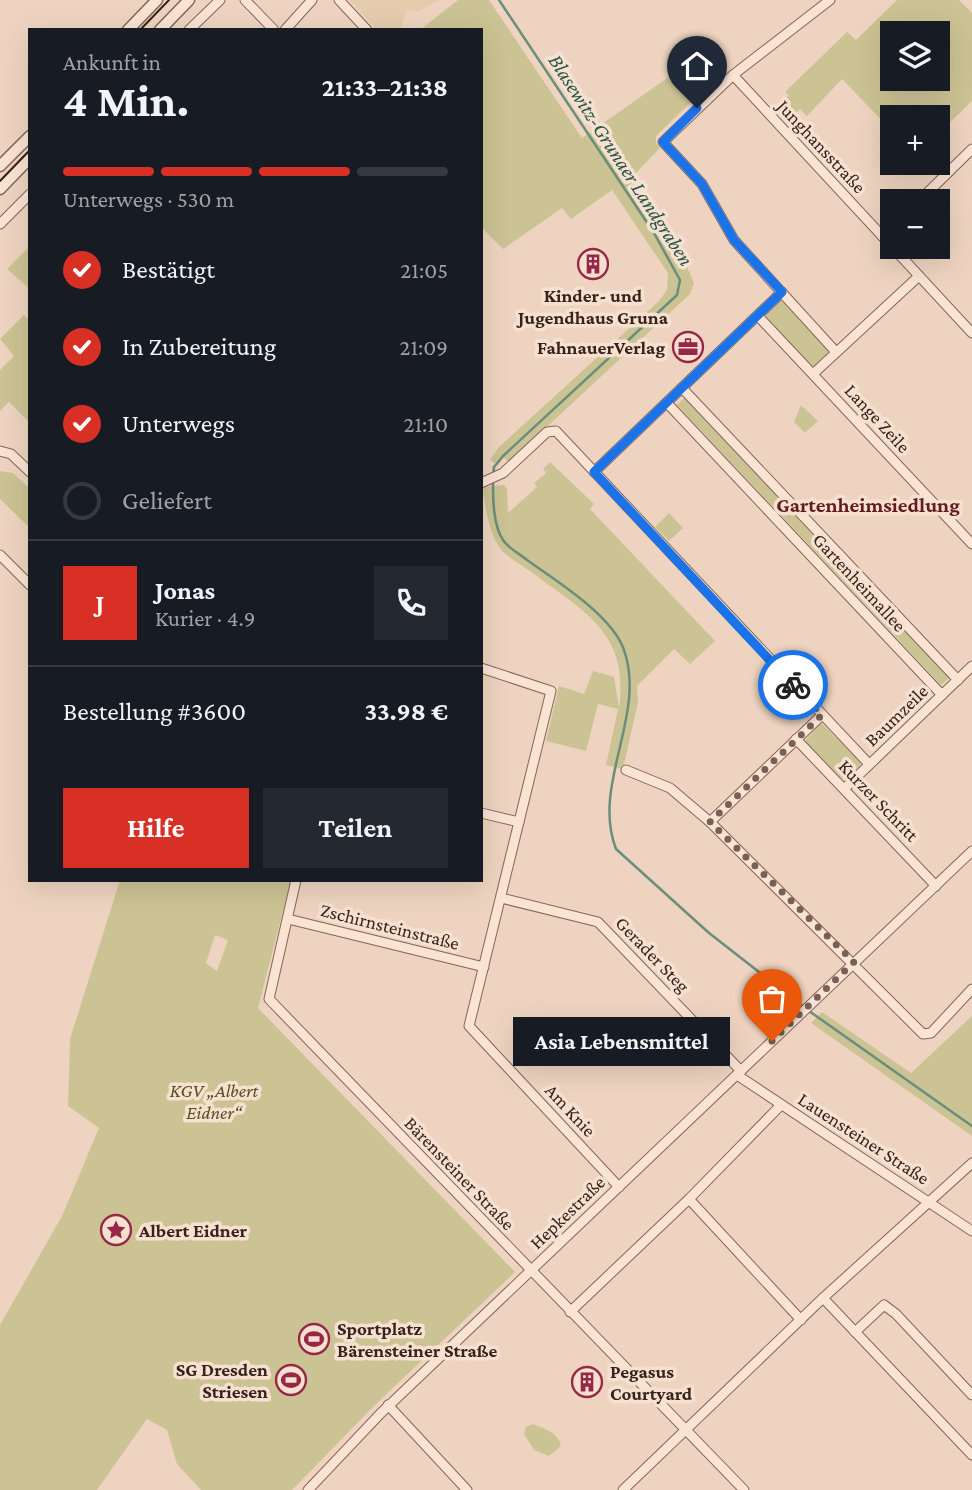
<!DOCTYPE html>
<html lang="de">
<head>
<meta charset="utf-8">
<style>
  :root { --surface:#171b24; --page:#242831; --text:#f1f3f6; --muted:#9ea1a6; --line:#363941; --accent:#d93025 }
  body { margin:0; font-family:"Crimson Pro",serif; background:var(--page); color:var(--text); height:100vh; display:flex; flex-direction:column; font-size:26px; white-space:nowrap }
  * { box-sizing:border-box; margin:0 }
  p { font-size:23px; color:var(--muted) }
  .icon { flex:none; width:38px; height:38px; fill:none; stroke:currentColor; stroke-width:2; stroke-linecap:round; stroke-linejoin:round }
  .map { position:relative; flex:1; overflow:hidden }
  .drawer { position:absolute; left:28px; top:28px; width:455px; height:854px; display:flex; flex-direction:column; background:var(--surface); border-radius:0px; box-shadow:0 7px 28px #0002 }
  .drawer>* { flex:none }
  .fabs { position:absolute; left:880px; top:21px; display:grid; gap:14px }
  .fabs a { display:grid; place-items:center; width:70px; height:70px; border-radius:0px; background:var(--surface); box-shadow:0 7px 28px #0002; font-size:35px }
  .pin { position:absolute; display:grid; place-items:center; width:60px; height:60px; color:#fff; margin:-72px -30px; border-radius:50% 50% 50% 0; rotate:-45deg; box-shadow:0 0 7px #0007 }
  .pin .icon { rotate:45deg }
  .courier { position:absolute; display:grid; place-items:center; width:70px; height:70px; margin:-35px; border:5px solid #1a73e8; border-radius:50%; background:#fff; color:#222; box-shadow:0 2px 9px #0007 }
  .bubble { position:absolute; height:49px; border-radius:0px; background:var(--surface); box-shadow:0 7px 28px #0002; font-size:23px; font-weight:700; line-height:49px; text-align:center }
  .summary em { font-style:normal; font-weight:700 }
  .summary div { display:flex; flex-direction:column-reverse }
  .summary { display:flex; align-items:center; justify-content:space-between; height:119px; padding:0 35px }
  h1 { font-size:46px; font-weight:700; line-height:52px }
  .bar { display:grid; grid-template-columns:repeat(4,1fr); gap:10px 7px; align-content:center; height:84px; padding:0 35px }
  .bar i { height:9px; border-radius:5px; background:var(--line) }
  .bar .selected { background:var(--accent) }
  .bar p { grid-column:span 4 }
  .line { display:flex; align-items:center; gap:18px; padding:0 35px; border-top:2px solid var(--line) }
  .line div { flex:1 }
  .round { display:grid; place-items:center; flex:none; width:74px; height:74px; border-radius:0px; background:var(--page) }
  ol { padding:0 35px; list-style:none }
  li { display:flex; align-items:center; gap:21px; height:77px }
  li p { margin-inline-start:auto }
  li .icon { padding:7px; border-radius:50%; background:var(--accent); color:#fff; stroke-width:4 }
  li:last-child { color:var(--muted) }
  li i { width:38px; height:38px; border:4px solid var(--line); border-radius:50% }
  .primary-button { display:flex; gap:14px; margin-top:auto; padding:14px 35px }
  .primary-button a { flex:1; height:80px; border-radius:0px; background:var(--accent); color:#fff; font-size:28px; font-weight:700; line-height:80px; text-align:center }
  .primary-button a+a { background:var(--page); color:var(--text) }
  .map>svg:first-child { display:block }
</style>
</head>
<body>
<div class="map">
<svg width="972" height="1490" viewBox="0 0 972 1490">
  <rect width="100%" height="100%" fill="#eed4c0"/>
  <!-- farmland -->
  <polygon fill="#e4ccad" points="349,0 440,0 417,12 406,10 402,26 397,30 377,30"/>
  <!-- green -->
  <g fill="#ccc394" fill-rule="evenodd">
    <polygon points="458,0 489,0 582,138 700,55 718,76 656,136 656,143 660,148 630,179 677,243 694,283 690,294 509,462 504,458 498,465 490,460 499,447 659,301 667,290 668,273 612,190 571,219 562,208 503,249 481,227 481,30 420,30"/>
    <path d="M897,0H959L972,13V101L938,134V117H892V131L842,79L807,116L800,109L791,117L796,123L793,125L776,107L789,95L785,92L847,32L856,40ZM892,33H938V79H892Z"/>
    <polygon points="30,246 30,289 7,269"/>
    <polygon points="781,300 828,350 827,354 814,366 810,365 766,318 767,311"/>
    <polygon points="24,315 30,321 30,423 9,402 0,411 0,370 14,356 0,339"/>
    <polygon points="684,398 949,678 941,685 677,405"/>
    <polygon points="801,405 818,421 805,433 794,422"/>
    <path d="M550,462L594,504L590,509L715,641L690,664L674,649L637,686L638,702L623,769L606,765L618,709L598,704L586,751L546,741L559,686L584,694L593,671L614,677L619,708C630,631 582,611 530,571C520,564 507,557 500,548C488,532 486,506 482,487L504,485L507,489L508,513L537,487L534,483L546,473L543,469Z"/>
    <polygon points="0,471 13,473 30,489 30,528 0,499"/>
    <polygon points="669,513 683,528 669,541 655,527"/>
    <polygon points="821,723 860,761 860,765 847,779 842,779 805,741"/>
    <path d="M120,880H291L258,1008L515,1272L373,1407L292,1490H201L177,1464L167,1430L147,1419L97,1490H0V1325L62,1216L99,1128L68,1106L70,1039ZM215,935L228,940L217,971L206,963Z"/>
    <polygon points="822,1012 911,1073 972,1016 972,1136 811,1023"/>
    <path d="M533,1424C545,1429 558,1432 561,1446L549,1456L534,1450L524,1434L526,1427Z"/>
  </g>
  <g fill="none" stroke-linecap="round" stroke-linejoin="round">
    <!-- stream -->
    <g stroke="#6a8e7b" stroke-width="2.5">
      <polyline points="493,476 494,467 503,456 677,295 680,280 654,233 499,0"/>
      <path d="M493,482C493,499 493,525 503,540C508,548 520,554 527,560C556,581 612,615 624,650C647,715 591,785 616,849L709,933L804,1007"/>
      <polyline points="809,1011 972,1126"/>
    </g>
    <!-- minor casing -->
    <g stroke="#876458" stroke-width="11">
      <g id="minor">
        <polyline points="245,0 274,30"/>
        <polyline points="339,0 367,30"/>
        <polyline points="830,0 733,75 663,142 702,184 734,240 836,352"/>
        <polyline points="189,30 220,0"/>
        <polyline points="285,30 312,0"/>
        <polyline points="733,75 972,333"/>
        <polyline points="919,201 972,149"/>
        <polyline points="0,224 30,194"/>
        <polyline points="882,236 892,227"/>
        <polyline points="758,316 972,544"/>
        <polyline points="813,374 919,276"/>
        <polyline points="682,388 958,680"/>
        <polyline points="667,403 942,695"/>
        <polyline points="0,451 11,454 30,472"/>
        <polyline points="594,472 782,292"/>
        <polyline points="481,483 503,473 547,432 556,431 869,764"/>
        <polyline points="0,555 30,585"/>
        <polyline points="481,668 551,691 469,1026 619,1187"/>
        <polyline points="796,739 936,886"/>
        <polyline points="626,770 670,788 710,822 923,1034 931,1033 972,989"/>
        <polyline points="844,789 972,666"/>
        <polyline points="481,813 519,822"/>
        <polyline points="710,822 822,715"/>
        <polyline points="296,880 269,999 744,1490"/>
        <polyline points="501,898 598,922 741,1071"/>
        <polyline points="288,919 484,967"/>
        <polyline points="737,1075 972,1231"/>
        <polyline points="689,1199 801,1320"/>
        <polyline points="823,1298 972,1455"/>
        <polyline points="570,1312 689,1199 781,1105"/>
        <polyline points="855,1332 884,1305 896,1314 972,1395"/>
        <polyline points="388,1405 467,1490"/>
        <polyline points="308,1490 380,1414 972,851"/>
        <polyline points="623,1490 823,1298 972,1163"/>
      </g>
    </g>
    <!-- tertiary casing -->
    <g stroke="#876458" stroke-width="13">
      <g id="tertiary">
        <polyline points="128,30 157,0"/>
        <polyline points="160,30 189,0"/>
        <polyline points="0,166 30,136"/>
        <polyline points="0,189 30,158"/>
      </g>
    </g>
    <!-- minor -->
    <use href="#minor" stroke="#f9e3d3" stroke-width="9"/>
    <!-- tertiary -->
    <use href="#tertiary" stroke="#f9e3d3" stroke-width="10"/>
    <!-- tram -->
    <g stroke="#37221c" stroke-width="2">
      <polyline points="140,30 169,0"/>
      <polyline points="0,181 30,150"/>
    </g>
  </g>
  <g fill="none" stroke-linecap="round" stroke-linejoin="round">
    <!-- done -->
    <polyline stroke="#776055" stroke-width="7" stroke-dasharray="0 12.6" points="772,1041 854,962 710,822 822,715 793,685"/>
    <!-- route -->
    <polyline stroke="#1a73e8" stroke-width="9" points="697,108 663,142 702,184 734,240 782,292 594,472 793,685"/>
  </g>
  <!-- icons -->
  <defs>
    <g id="building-ring" transform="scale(1.575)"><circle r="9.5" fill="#f6e0d0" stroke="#972746" stroke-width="1.5"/><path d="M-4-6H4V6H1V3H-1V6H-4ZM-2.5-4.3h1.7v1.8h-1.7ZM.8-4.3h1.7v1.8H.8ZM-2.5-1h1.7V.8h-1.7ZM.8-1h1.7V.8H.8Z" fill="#972746"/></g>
    <g id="office-ring" transform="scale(1.575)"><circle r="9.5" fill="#f6e0d0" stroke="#972746" stroke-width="1.5"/><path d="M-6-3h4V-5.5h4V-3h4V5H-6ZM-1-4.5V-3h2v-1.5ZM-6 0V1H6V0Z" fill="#972746"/></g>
    <g id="sight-ring" transform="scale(1.575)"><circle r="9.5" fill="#f6e0d0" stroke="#972746" stroke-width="1.5"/><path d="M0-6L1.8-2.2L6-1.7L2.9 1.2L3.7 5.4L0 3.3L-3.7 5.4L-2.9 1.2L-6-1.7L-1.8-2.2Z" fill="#972746"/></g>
    <g id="stadium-ring" transform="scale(1.575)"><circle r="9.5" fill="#f6e0d0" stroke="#972746" stroke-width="1.5"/><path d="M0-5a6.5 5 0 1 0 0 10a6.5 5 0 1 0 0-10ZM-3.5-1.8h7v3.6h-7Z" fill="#972746"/></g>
  </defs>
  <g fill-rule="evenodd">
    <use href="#building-ring" x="593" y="264"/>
    <use href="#office-ring" x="688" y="347"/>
    <use href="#sight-ring" x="116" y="1230"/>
    <use href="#stadium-ring" x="314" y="1339"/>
    <use href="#stadium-ring" x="291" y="1380"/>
    <use href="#building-ring" x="587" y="1382"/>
  </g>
  <g text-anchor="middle" stroke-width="7" stroke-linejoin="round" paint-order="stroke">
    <!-- street labels -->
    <g font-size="19" fill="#37221c" stroke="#f6e0d0">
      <text transform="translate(822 146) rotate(47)" y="7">Junghansstraße</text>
      <text transform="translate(878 418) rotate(47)" y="7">Lange Zeile</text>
      <text transform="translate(860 582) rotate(47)" y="7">Gartenheimallee</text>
      <text transform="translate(896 715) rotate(-44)" y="7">Baumzeile</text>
      <text transform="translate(879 800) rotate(46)" y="7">Kurzer Schritt</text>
      <text transform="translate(390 926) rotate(14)" y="7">Zschirnsteinstraße</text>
      <text transform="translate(653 954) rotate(46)" y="7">Gerader Steg</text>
      <text transform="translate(571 1110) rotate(47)" y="7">Am Knie</text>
      <text transform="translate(864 1138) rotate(33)" y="7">Lauensteiner Straße</text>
      <text transform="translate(460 1173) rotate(46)" y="7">Bärensteiner Straße</text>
      <text transform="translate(567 1212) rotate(-44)" y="7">Hepkestraße</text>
    </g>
    <!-- poi labels -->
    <g font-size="19" font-weight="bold" fill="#37221c" stroke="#f6e0d0" text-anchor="start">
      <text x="593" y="302" text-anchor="middle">Kinder- und<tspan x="593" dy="22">Jugendhaus Gruna</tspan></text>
      <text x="665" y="354" text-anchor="end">FahnauerVerlag</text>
      <text x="139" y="1237">Albert Eidner</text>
      <text x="337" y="1335">Sportplatz<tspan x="337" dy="22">Bärensteiner Straße</tspan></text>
      <text x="268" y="1376" text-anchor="end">SG Dresden<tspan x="268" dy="22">Striesen</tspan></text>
      <text x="610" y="1378">Pegasus<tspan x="610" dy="22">Courtyard</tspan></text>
    </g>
    <!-- park labels -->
    <g font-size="19" font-style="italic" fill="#535223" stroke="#f6e0d0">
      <text x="214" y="1097">KGV „Albert<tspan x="214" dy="22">Eidner“</tspan></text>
    </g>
    <!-- water labels -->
    <g font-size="21" font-style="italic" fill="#2b5748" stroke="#f6e0d0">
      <text transform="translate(621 160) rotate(57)" y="7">Blasewitz‐Grunaer Landgraben</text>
    </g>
    <!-- neighbourhood labels -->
    <g font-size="21" font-weight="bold" fill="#641b20" stroke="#f6e0d0">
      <text x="868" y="512">Gartenheimsiedlung</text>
    </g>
  </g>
</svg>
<div class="fabs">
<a><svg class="icon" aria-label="layers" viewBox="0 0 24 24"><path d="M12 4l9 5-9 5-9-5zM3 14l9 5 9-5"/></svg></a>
<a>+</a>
<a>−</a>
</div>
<div class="pin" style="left:772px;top:1041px;background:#ea580c"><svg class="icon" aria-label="bag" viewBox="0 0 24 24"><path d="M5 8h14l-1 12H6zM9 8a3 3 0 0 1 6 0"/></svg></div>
<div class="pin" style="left:697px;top:108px;background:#1f2937"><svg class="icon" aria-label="home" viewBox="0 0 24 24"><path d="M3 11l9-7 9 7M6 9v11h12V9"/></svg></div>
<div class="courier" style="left:793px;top:685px"><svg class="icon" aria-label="bike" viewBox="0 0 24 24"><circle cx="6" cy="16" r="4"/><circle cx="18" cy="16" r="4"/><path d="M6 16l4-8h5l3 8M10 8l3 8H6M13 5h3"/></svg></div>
<div class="bubble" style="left:513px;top:1017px;width:217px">Asia Lebensmittel</div>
<section class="drawer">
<div class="summary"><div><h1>4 Min.</h1><p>Ankunft in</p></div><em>21:33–21:38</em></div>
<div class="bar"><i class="selected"></i><i class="selected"></i><i class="selected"></i><i></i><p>Unterwegs · 530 m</p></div>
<ol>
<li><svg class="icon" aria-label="check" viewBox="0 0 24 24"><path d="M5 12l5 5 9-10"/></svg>Bestätigt<p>21:05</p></li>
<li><svg class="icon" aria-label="check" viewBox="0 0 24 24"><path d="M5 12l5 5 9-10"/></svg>In Zubereitung<p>21:09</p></li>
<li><svg class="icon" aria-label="check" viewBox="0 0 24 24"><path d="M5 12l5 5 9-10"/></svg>Unterwegs<p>21:10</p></li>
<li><i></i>Geliefert</li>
</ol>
<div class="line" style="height:126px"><b class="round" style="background:var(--accent);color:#fff">J</b><div><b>Jonas</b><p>Kurier · 4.9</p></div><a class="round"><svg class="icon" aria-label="phone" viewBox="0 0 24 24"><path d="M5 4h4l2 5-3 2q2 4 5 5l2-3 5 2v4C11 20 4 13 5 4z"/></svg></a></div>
<div class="line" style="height:91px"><div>Bestellung #3600</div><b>33.98 €</b></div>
<div class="primary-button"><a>Hilfe</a><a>Teilen</a></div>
</section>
</div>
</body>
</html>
